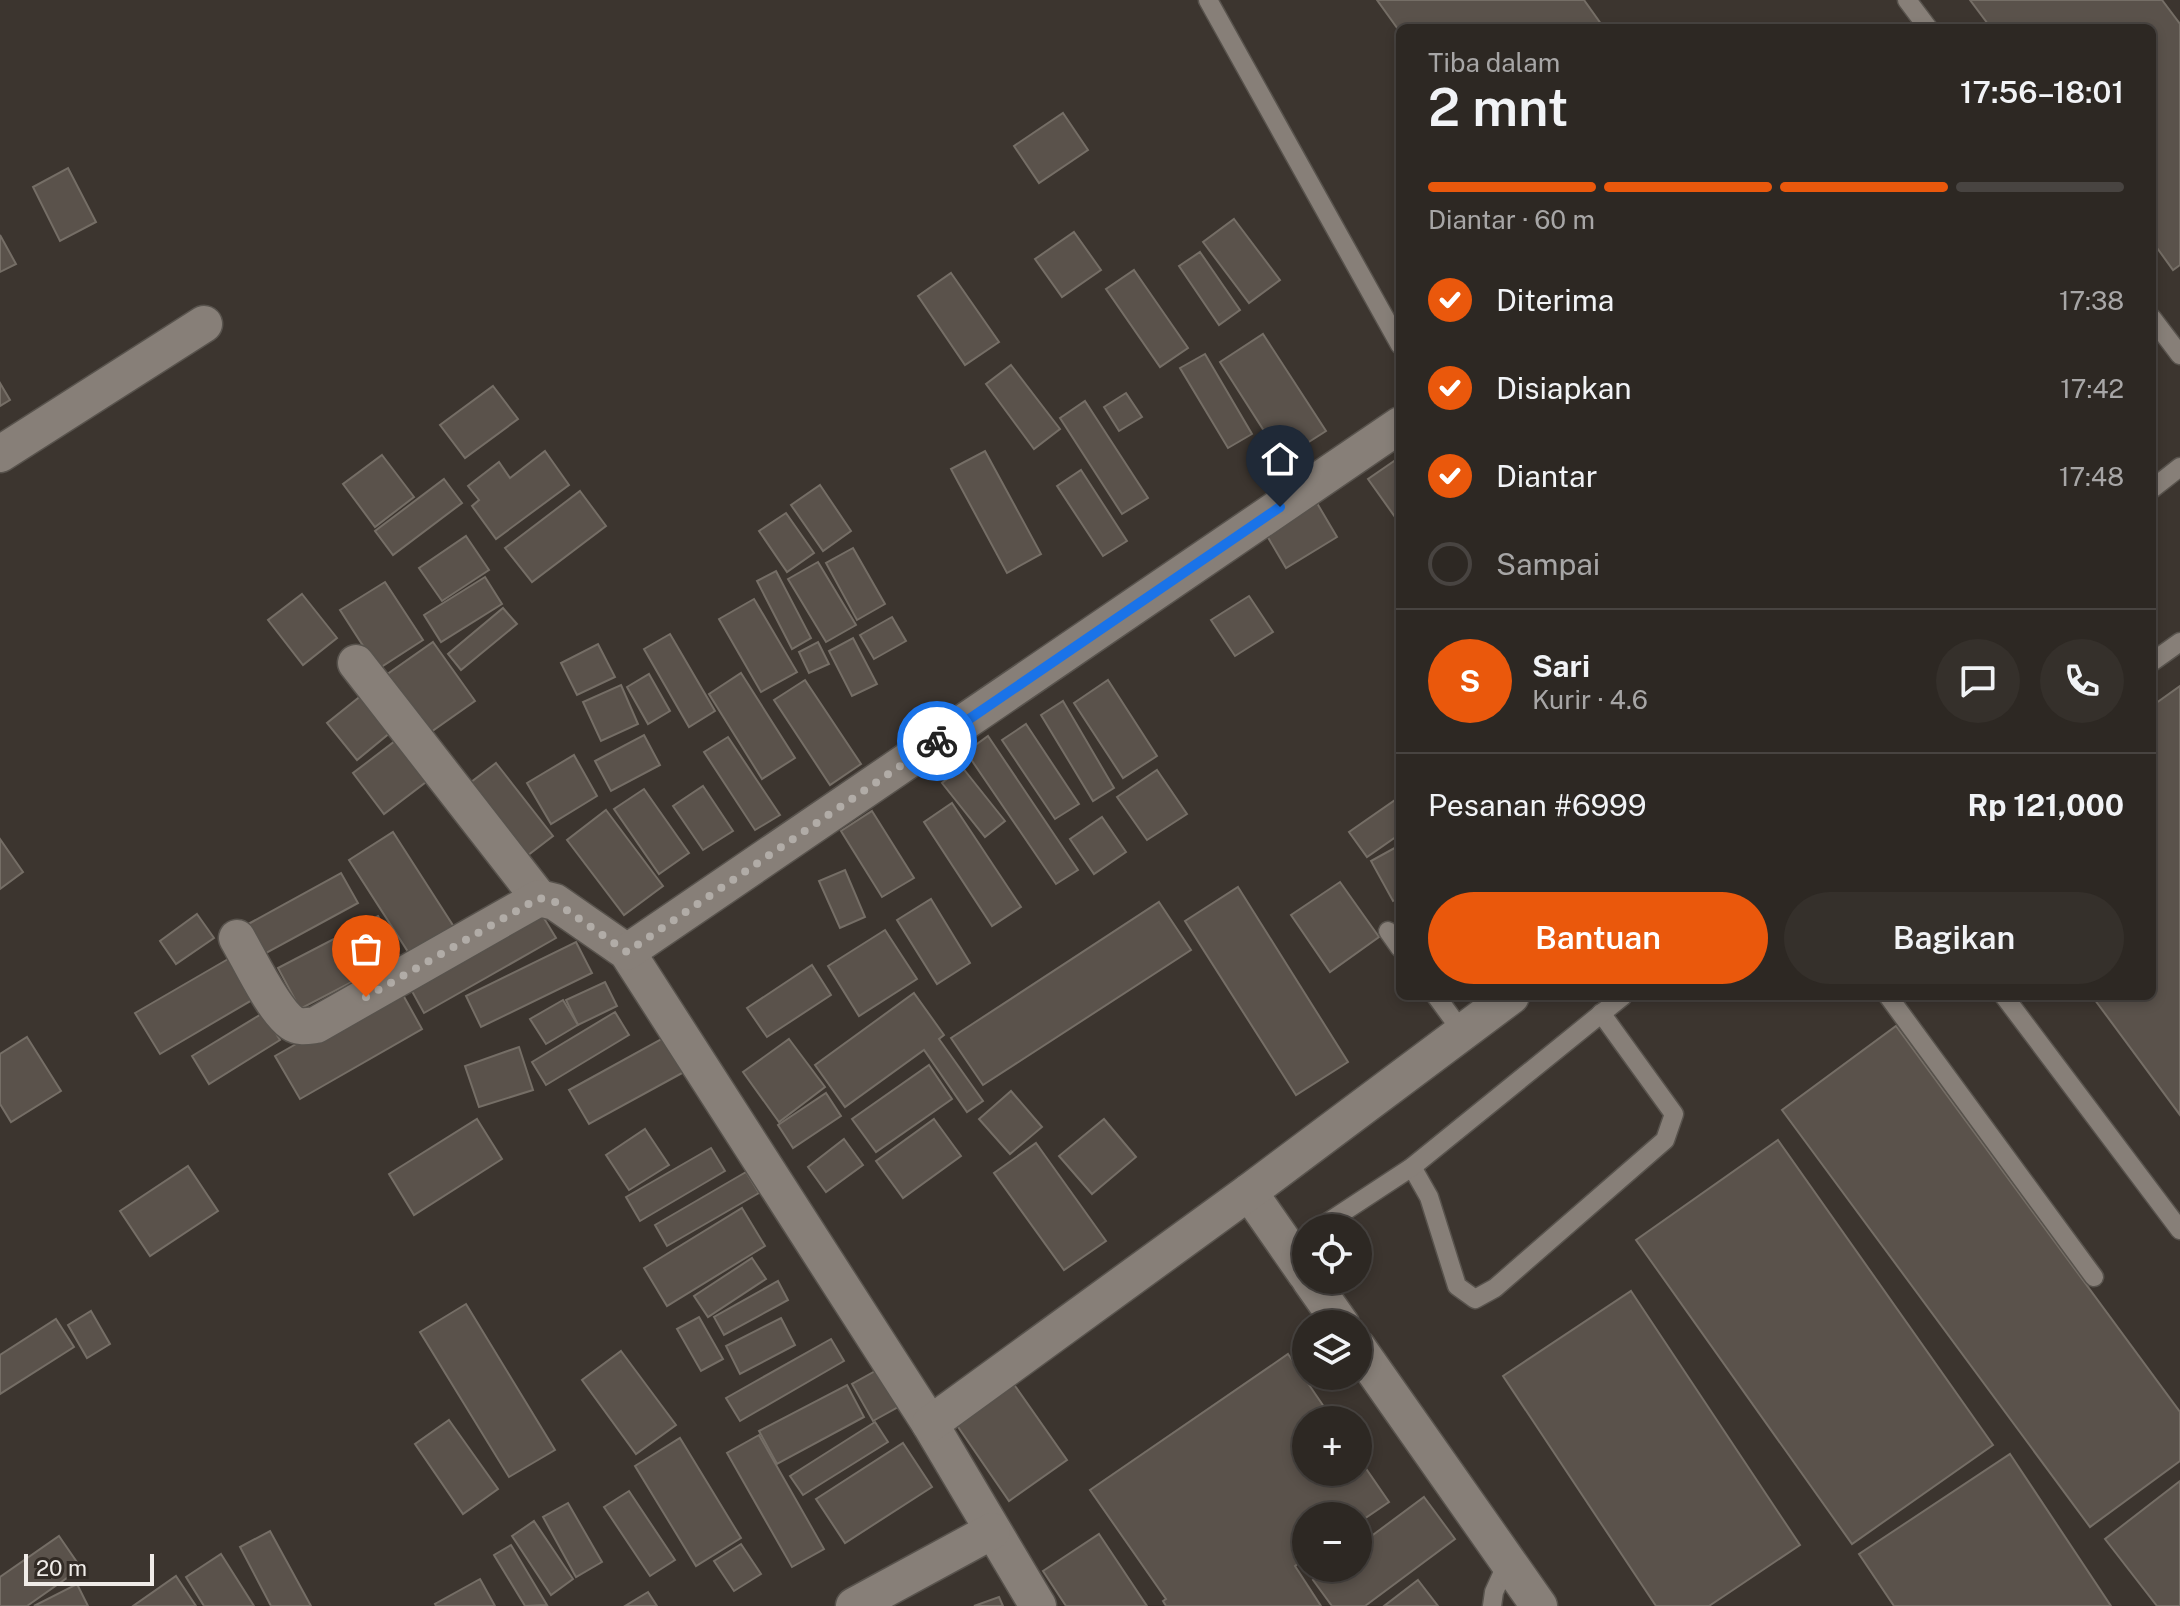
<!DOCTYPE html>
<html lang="id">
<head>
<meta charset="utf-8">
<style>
  :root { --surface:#2d2823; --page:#35302b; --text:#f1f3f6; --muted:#a7a6a6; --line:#484441; --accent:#ea580c }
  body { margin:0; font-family:"Public Sans",sans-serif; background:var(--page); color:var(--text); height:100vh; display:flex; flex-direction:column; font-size:30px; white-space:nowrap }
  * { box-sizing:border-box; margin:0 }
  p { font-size:26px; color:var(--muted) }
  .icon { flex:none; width:44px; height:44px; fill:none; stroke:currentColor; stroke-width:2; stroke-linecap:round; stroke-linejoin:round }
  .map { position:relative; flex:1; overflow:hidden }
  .drawer { position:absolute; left:1396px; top:24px; width:760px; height:976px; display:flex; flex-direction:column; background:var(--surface); border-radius:12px; box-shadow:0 4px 12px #0003,0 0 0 2px var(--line) }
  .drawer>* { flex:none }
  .controls { position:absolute; left:1292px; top:1214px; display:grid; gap:16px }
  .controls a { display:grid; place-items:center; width:80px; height:80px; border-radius:50%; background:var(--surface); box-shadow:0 4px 12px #0003,0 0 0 2px var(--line); font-size:40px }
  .scale { position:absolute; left:24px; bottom:20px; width:130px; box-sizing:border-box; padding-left:8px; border:4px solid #f0ece8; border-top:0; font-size:22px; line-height:28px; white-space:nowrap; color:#f0ece8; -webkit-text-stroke:6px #322b25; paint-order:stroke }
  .pin { position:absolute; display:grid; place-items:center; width:68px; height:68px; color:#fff; margin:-82px -34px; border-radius:50% 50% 50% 0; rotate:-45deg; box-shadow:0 0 8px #0007 }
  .pin .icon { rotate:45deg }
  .courier { position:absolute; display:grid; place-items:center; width:80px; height:80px; margin:-40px; border:6px solid #1a73e8; border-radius:50%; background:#fff; color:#222; box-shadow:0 2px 10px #0007 }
  .headline em { font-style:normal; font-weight:600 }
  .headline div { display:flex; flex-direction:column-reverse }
  .headline { display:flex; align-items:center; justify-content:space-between; height:136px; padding:0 32px }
  h1 { font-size:52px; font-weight:600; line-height:60px }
  .bar { display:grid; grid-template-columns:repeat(4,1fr); gap:12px 8px; align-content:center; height:96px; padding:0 32px }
  .bar i { height:10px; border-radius:6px; background:var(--line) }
  .bar .active { background:var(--accent) }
  .bar p { grid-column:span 4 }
  .line { display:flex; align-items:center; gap:20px; padding:0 32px; border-top:2px solid var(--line) }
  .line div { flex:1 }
  .round { display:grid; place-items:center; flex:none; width:84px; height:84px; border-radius:42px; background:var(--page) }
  ol { padding:0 32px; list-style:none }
  li { display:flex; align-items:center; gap:24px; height:88px }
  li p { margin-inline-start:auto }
  li .icon { padding:8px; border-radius:50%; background:var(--accent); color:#fff; stroke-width:4 }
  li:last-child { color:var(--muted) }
  li i { width:44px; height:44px; border:4px solid var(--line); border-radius:50% }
  .primary-button { display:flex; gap:16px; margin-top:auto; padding:16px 32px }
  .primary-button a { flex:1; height:92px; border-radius:48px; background:var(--accent); color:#fff; font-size:32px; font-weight:600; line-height:92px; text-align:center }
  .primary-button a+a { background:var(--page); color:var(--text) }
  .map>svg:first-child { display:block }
</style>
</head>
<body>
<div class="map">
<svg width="2180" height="1606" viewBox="0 0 2180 1606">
  <rect width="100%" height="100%" fill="#3c352f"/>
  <!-- building -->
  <g fill="#5a524b" stroke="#756e66" stroke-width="2">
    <polygon points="1377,0 1584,0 1604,28 1400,28 1400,32"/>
    <polygon points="1970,0 2162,0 2180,24 2180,265 2173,270 2152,241 2152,28 1991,28"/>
    <polygon points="1063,113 1088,150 1039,183 1014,146"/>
    <polygon points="68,168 96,222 60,241 33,187"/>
    <polygon points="1234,219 1280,280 1249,303 1203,242"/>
    <polygon points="1074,232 1101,270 1062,297 1035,259"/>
    <polygon points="0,235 16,264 0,272"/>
    <polygon points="1200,252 1240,310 1219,325 1179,266"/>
    <polygon points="1134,270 1188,348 1160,367 1106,289"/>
    <polygon points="951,273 999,342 965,365 918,296"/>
    <polygon points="1263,334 1326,431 1282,459 1220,362"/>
    <polygon points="1205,354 1252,434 1228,448 1180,368"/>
    <polygon points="1011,365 1060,429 1034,449 986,384"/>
    <polygon points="0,383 10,400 0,406"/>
    <polygon points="493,386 518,419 465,458 440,425"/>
    <polygon points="1126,393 1142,417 1119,431 1104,407"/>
    <polygon points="1085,401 1148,498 1122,514 1060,418"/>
    <polygon points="545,451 569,485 496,539 472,506 479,500 468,486 499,462 510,478"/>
    <polygon points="985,451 1041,554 1007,573 951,469"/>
    <polygon points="382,455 414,497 375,527 343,484"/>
    <polygon points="1400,457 1400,524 1368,479"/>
    <polygon points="1081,470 1127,541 1103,556 1057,486"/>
    <polygon points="444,479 462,503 393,555 375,531"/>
    <polygon points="820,485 851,531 823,551 791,505"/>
    <polygon points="580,491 606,526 532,582 505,548"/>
    <polygon points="1314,498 1337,537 1286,568 1263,529"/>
    <polygon points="786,513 814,553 787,572 759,531"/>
    <polygon points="466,536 489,570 442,601 419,568"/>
    <polygon points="853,548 885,604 857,620 826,563"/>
    <polygon points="818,562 856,625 826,642 788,579"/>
    <polygon points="776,571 811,638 792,649 757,581"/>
    <polygon points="485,577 502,604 441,642 424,615"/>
    <polygon points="385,582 423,640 378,669 340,610"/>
    <polygon points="302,594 337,638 303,665 268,620"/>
    <polygon points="1249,596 1273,632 1235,656 1211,620"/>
    <polygon points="754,599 797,672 761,692 719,619"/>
    <polygon points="503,608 517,624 461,670 448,654"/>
    <polygon points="892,617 906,641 874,659 860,635"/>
    <polygon points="670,634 715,711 689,727 644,649"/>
    <polygon points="853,638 877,684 852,696 829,651"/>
    <polygon points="433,642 475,701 428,734 386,675"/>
    <polygon points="818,642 829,664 809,673 799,652"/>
    <polygon points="598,644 615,677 577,695 561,663"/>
    <polygon points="741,673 795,758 762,779 709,694"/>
    <polygon points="649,674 670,711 648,724 627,687"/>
    <polygon points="805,680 861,764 830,785 774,700"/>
    <polygon points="1108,680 1157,756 1123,778 1074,703"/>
    <polygon points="621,685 638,724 601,741 583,702"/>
    <polygon points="2180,686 2180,1115 2092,996 2152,996 2152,706"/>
    <polygon points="367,691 397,727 357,760 327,723"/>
    <polygon points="1063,701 1114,788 1093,801 1041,715"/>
    <polygon points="1026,724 1079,804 1055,819 1002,740"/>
    <polygon points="644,735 660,765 611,791 595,761"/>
    <polygon points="988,736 1078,870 1056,884 966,752"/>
    <polygon points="728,737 780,815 755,830 704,752"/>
    <polygon points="399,738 430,779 384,814 353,773"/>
    <polygon points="574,755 597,796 551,824 527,783"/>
    <polygon points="496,763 553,836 519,862 462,789"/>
    <polygon points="962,767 1005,821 985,837 942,783"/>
    <polygon points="1157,770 1187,814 1147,840 1117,797"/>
    <polygon points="703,786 733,831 703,850 673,806"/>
    <polygon points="644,789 689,853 659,874 614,809"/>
    <polygon points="1398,798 1400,801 1400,834 1367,857 1349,832"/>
    <polygon points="952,803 1021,907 992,926 924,822"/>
    <polygon points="606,810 663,886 624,915 567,840"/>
    <polygon points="872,811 914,878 882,897 841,831"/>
    <polygon points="1102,817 1126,852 1094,874 1070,839"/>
    <polygon points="393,832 456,930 412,958 349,860"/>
    <polygon points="0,839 23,872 0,889"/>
    <polygon points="1400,845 1400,897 1393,901 1371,861"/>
    <polygon points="845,870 865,917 840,928 819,881"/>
    <polygon points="341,873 358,903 257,958 241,928"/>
    <polygon points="1340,882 1379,937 1330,972 1291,915"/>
    <polygon points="1238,887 1348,1062 1296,1095 1185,921"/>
    <polygon points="931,899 970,963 937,984 897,920"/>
    <polygon points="1159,902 1191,950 983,1085 951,1038"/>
    <polygon points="539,910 556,938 424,1013 408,984"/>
    <polygon points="197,914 214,938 176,964 160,941"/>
    <polygon points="378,916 400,957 300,1009 278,968"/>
    <polygon points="885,930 917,979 859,1016 828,966"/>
    <polygon points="576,942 592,973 481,1027 466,996"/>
    <polygon points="235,955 259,996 160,1054 135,1013"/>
    <polygon points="812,965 831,995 767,1037 747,1008"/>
    <polygon points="605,982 617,1006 578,1025 566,1000"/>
    <polygon points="398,986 422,1029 300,1099 275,1056"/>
    <polygon points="914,993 944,1035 939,1039 983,1101 967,1112 924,1050 845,1107 815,1065"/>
    <polygon points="563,1000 578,1025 546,1044 530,1019"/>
    <polygon points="615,1012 629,1035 546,1085 532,1062"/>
    <polygon points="263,1013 280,1040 209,1084 192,1056"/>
    <polygon points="1896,1026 2180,1412 2180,1461 2090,1527 1782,1110"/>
    <polygon points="27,1037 61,1091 11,1122 0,1104 0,1054"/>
    <polygon points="665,1037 684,1072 589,1124 569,1090"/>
    <polygon points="789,1039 825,1087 779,1122 743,1072"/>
    <polygon points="519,1047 533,1090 479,1107 465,1066"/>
    <polygon points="929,1065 952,1099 876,1152 852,1119"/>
    <polygon points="1011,1091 1042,1127 1010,1154 979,1119"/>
    <polygon points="826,1093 841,1116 793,1148 778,1125"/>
    <polygon points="477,1119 502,1159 414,1215 389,1174"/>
    <polygon points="934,1119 961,1156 903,1198 876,1161"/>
    <polygon points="1104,1119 1136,1157 1092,1194 1059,1156"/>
    <polygon points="645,1129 669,1165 629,1190 606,1155"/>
    <polygon points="844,1139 863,1165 826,1192 808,1167"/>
    <polygon points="1778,1140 1993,1445 1852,1544 1636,1240"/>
    <polygon points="1036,1143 1106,1241 1064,1270 994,1173"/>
    <polygon points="711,1148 725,1171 640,1221 626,1197"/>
    <polygon points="188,1166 218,1211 150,1256 120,1211"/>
    <polygon points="746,1172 759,1193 667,1246 655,1225"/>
    <polygon points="742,1208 765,1246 667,1306 644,1268"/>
    <polygon points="752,1258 766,1279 708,1317 694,1296"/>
    <polygon points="778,1281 788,1300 724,1335 714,1317"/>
    <polygon points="1631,1291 1800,1545 1709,1606 1656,1606 1503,1376"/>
    <polygon points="466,1304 555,1450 509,1477 420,1332"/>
    <polygon points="91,1311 110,1344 87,1358 68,1325"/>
    <polygon points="699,1317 723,1359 701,1371 677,1329"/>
    <polygon points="781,1318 795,1345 740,1374 726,1346"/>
    <polygon points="56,1319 74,1347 0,1394 0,1355"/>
    <polygon points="831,1339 844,1361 740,1421 726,1398"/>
    <polygon points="621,1351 676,1425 636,1454 582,1380"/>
    <polygon points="1288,1354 1333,1420 1306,1420 1306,1472 1358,1472 1358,1457 1389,1502 1358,1523 1358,1516 1306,1516 1306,1558 1295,1566 1321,1606 1166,1606 1163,1601 1166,1599 1090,1490"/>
    <polygon points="877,1370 898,1407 873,1421 852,1384"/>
    <polygon points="1013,1383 1067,1460 1009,1501 956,1424"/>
    <polygon points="847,1385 864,1417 777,1464 759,1431"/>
    <polygon points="449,1420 498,1489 463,1514 415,1444"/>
    <polygon points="875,1422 888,1442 803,1495 790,1476"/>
    <polygon points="759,1435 824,1549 792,1567 727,1453"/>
    <polygon points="680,1438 741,1538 696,1566 635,1466"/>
    <polygon points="903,1443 932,1487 845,1543 816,1499"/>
    <polygon points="2010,1454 2111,1606 1894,1606 1859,1554"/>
    <polygon points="2180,1481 2180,1606 2157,1606 2105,1539"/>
    <polygon points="629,1491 675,1560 650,1576 604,1507"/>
    <polygon points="1424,1497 1455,1539 1365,1606 1332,1606 1313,1580 1328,1568 1358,1568 1358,1546"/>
    <polygon points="568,1503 602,1562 576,1577 543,1517"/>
    <polygon points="534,1521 573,1579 551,1595 512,1536"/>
    <polygon points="270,1531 311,1606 271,1606 240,1547"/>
    <polygon points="1099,1534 1147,1606 1066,1606 1043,1571"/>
    <polygon points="59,1536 81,1568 27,1606 0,1606 0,1577"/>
    <polygon points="741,1544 761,1574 734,1591 714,1561"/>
    <polygon points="511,1545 547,1605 525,1606 494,1555"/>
    <polygon points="221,1554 254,1606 204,1606 186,1577"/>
    <polygon points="176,1576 196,1606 133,1606"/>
    <polygon points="480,1579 495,1606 436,1606 435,1604"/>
    <polygon points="1418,1580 1438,1606 1384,1606"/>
    <polygon points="77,1584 88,1606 34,1606"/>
    <polygon points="648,1592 657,1606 625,1606"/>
    <polygon points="999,1597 1003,1606 974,1606"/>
  </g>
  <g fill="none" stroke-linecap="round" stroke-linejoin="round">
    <!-- service casing -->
    <g stroke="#58534d" stroke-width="21">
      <g id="service">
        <polyline points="1208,0 1400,345"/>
        <polyline points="1907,0 1928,28"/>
        <polyline points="2152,318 2180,355"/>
        <polyline points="2152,489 2180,467"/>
        <polyline points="2152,662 2180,642"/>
        <polyline points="1388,931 1400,948"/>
        <polyline points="1436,996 1463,1033"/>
        <polyline points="1888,996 2094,1277"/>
        <polyline points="2004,996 2180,1230"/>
        <polyline points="1412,1167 1429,1197 1457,1286 1475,1299 1495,1288 1665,1140 1674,1114 1601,1013"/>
        <polyline points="1319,1228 1412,1167 1623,996"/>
        <polyline points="1492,1606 1494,1592 1508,1561"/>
      </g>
    </g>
    <!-- minor casing -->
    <g stroke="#58534d" stroke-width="39">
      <g id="minor">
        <polyline points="0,454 204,324"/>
        <polyline points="356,663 539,898"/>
        <path d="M237,938C250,960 273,1010 292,1023C299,1028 308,1026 316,1025L539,898L555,902L627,952L930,1424L1038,1606"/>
        <polyline points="627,952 1400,425"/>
        <polyline points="1249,1192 1306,1274"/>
        <polyline points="1310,1280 1341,1324"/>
        <polyline points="1358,1348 1539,1606"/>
        <polyline points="930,1424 1249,1192 1511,996"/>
        <polyline points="854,1606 992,1531"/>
      </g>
    </g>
    <!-- service -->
    <use href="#service" stroke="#877f78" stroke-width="18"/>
    <!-- minor -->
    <use href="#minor" stroke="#877f78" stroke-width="36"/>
  </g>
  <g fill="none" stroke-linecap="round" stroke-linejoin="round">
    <!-- done -->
    <polyline stroke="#b1aca7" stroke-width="8" stroke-dasharray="0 14.4" points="366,997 539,898 555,902 627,952 937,741"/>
    <!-- route -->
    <polyline stroke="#1a73e8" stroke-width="10" points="937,741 1280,507"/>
  </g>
</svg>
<div class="controls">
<a><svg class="icon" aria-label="locate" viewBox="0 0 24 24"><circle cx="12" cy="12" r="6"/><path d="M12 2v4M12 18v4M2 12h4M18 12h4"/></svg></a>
<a><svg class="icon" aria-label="layers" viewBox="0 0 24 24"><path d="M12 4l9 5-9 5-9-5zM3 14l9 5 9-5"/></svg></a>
<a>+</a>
<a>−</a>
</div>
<div class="scale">20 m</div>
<div class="pin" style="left:366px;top:997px;background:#ea580c"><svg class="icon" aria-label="bag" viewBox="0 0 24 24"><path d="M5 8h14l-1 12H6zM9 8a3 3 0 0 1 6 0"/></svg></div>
<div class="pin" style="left:1280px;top:507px;background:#1f2937"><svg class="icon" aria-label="home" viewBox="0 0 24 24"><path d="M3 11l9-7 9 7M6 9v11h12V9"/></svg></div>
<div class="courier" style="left:937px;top:741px"><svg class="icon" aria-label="bike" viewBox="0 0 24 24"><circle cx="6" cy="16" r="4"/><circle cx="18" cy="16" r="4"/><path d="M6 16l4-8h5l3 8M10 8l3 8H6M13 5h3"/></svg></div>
<section class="drawer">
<div class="headline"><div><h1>2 mnt</h1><p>Tiba dalam</p></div><em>17:56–18:01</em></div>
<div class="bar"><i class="active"></i><i class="active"></i><i class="active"></i><i></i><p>Diantar · 60 m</p></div>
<ol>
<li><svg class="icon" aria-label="check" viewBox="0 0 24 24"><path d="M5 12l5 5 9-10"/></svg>Diterima<p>17:38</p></li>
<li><svg class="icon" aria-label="check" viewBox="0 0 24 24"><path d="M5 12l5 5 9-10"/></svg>Disiapkan<p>17:42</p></li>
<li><svg class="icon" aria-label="check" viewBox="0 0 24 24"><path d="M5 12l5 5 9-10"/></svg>Diantar<p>17:48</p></li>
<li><i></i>Sampai</li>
</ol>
<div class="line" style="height:144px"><b class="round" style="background:var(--accent);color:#fff">S</b><div><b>Sari</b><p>Kurir · 4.6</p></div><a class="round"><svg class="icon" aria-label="chat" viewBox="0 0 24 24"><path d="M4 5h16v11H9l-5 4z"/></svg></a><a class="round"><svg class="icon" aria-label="phone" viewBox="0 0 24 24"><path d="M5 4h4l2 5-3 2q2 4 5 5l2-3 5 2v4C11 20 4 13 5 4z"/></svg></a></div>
<div class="line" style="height:104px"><div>Pesanan #6999</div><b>Rp 121,000</b></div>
<div class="primary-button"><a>Bantuan</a><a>Bagikan</a></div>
</section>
</div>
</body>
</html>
